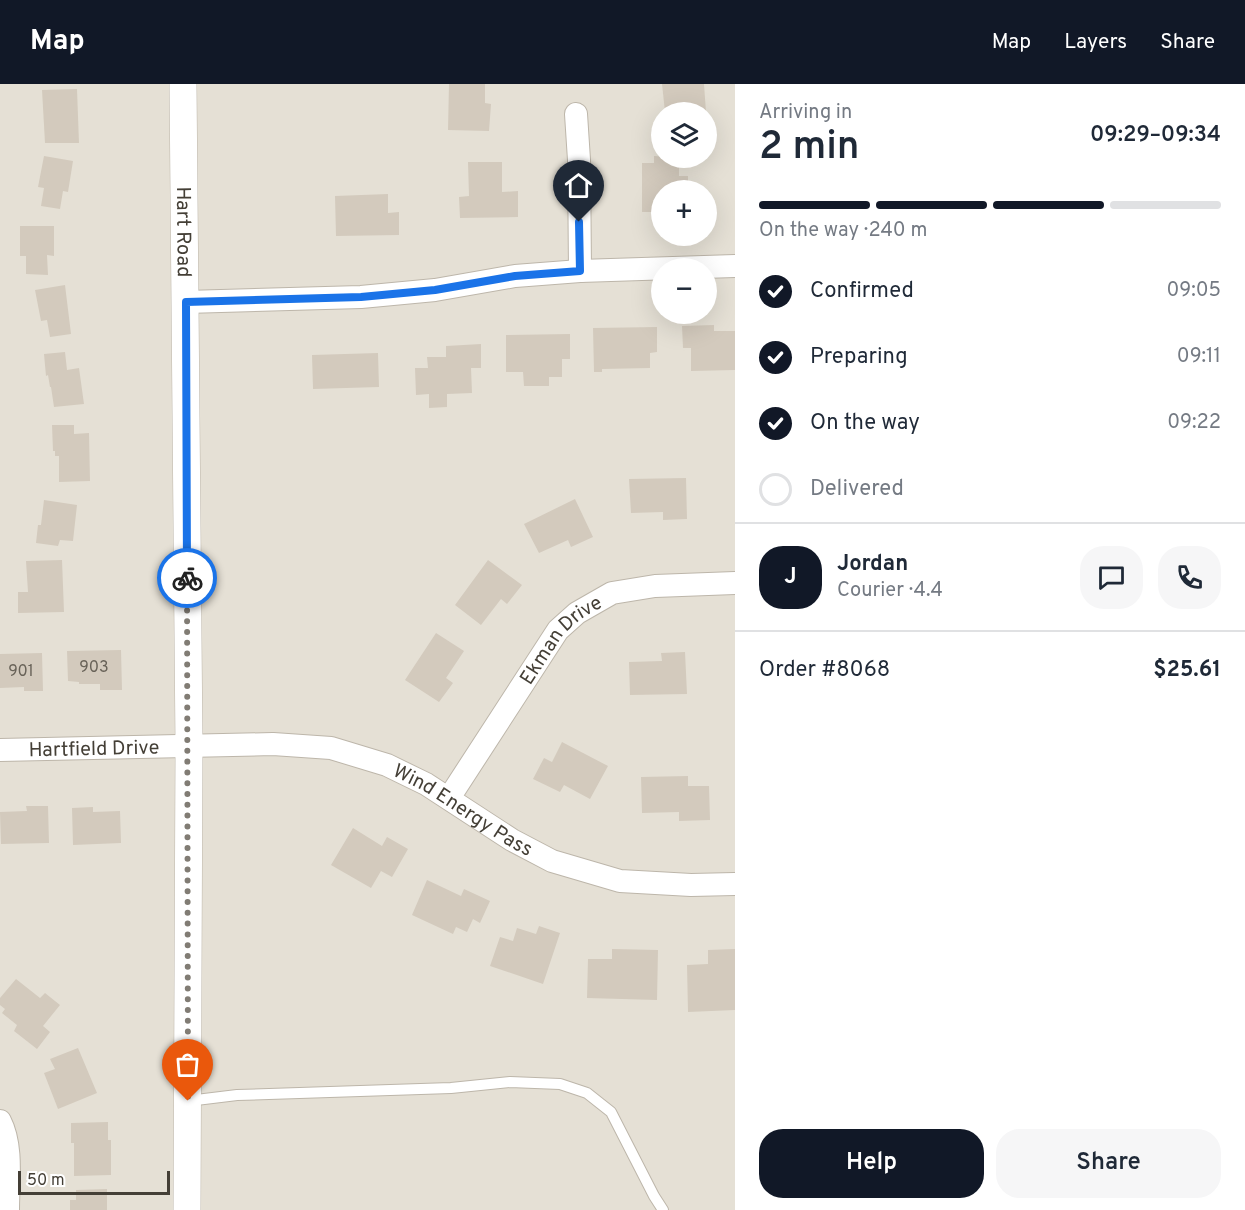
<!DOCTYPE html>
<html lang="en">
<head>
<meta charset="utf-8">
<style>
  :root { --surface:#fff; --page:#f6f6f7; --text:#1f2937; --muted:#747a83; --line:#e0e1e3; --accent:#111827 }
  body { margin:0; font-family:Overpass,sans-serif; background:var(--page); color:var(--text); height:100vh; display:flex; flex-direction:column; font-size:22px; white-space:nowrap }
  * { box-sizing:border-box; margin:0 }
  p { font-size:20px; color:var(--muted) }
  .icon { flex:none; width:33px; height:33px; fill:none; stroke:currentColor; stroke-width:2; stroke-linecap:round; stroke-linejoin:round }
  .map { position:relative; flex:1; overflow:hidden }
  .drawer { display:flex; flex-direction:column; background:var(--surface); width:510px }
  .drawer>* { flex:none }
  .tools { position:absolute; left:651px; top:18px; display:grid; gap:12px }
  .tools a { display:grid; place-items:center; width:66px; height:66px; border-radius:50%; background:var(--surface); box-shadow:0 6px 24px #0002; font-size:30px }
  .scale { position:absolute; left:18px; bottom:15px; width:152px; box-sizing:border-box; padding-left:6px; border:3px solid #443f36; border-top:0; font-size:16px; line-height:21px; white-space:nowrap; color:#443f36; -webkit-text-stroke:4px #fff; paint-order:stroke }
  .pin { position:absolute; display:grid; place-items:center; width:51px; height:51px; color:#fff; margin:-62px -26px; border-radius:50% 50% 50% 0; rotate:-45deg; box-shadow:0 0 6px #0007 }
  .pin .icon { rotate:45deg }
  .courier { position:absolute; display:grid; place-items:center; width:60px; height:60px; margin:-30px; border:4px solid #1a73e8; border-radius:50%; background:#fff; color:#222; box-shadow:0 2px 8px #0007 }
  .summary em { font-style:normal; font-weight:600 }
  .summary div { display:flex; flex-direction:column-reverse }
  .summary { display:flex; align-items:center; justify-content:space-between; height:102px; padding:0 24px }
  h1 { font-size:39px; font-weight:600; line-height:45px }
  .bar { display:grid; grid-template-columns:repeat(4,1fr); gap:9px 6px; align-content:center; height:72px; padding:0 24px }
  .bar i { height:8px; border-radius:4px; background:var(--line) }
  .bar .current { background:var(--accent) }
  .bar p { grid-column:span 4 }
  .line { display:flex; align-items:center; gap:15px; padding:0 24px; border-top:2px solid var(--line) }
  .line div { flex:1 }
  .round { display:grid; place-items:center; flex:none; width:63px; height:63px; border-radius:24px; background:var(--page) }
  ol { padding:0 24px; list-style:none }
  li { display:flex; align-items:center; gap:18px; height:66px }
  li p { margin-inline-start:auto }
  li .icon { padding:6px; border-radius:50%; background:var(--accent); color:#fff; stroke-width:4 }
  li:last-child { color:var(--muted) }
  li i { width:33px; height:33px; border:3px solid var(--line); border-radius:50% }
  .button { display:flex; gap:12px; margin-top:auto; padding:12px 24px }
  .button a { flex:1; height:69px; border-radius:24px; background:var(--accent); color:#fff; font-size:24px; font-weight:600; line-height:69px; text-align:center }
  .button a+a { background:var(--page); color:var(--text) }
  header { display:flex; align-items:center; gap:36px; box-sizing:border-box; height:84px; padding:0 30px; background:var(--accent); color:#fff }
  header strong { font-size:28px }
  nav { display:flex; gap:33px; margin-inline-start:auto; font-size:21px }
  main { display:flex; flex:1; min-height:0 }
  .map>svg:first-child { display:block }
</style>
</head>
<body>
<header>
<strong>Map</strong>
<nav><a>Map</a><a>Layers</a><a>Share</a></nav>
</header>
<main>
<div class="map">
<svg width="735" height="1126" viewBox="0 0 735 1126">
  <rect width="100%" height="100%" fill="#f2eee7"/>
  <!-- residential -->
  <path fill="#e5e0d5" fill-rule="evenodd" d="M0,0H735V1126H0ZM662,28H706V74H662ZM662,106H706V152H662ZM662,184H706V230H662Z"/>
  <!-- building -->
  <g fill="#d3cabd">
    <polygon points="449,0 485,0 485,19 491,20 489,47 448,46"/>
    <polygon points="662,0 704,0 706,28 665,28"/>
    <polygon points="77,5 79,59 45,59 42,6"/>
    <polygon points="44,72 73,77 68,108 63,107 60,125 41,122 44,104 38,103"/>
    <polygon points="654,72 679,74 679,92 688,92 688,106 662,106 662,128 642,128 642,79 654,79"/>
    <polygon points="468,78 502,78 502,108 518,107 518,133 460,134 459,113 469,112"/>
    <polygon points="388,110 388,129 399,128 399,151 336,152 335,112"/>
    <polygon points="20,142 54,142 54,172 47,171 48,191 26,190 26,172 20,172"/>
    <polygon points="65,201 71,250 50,253 47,236 41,237 35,206"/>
    <polygon points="714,241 714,247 735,247 735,286 691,287 691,264 683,264 682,242"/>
    <polygon points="657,243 657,268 650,269 650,284 602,285 602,288 594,288 593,244"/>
    <polygon points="570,250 570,275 562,275 562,293 549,293 549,302 524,302 523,288 506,288 506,251"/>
    <polygon points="481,260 481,284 471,284 472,309 447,310 447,323 429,324 429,310 416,311 415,284 428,284 427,273 446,273 446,262"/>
    <polygon points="65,268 67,286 79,284 84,320 54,323 51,303 50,303 48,291 46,292 44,270"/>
    <polygon points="378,269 379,303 313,305 312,271"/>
    <polygon points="52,341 74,341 74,350 89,349 90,397 59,398 59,372 55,372 55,367 53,367"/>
    <polygon points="686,394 687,435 663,436 663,428 631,429 629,395"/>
    <polygon points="575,415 593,453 571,463 568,456 539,469 524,440"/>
    <polygon points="44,416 77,421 73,457 60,456 58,462 36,459 38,441 41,441"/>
    <polygon points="62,476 64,528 18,529 18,508 28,508 26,477"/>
    <polygon points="488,476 522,501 507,520 501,515 481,541 455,521"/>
    <polygon points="436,549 464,567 446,594 453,599 439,618 405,596"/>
    <polygon points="121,566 122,606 100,606 100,600 79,600 79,598 68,597 67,567"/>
    <polygon points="685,568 687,610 630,611 629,578 662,577 661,569"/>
    <polygon points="42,569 43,607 24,607 24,603 0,604 0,570"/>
    <polygon points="562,658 608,682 590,715 564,701 560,708 533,695 544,674 552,678"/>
    <polygon points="688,692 688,702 709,702 710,736 679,737 679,728 642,729 641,693"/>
    <polygon points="26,722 48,722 49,759 1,760 0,728 27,727"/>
    <polygon points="93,723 93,728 120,727 121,759 73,761 72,724"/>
    <polygon points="353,744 382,762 387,753 408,765 392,793 381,787 371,804 331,781"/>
    <polygon points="427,796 461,812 464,805 490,817 480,839 473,835 467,848 456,843 453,850 412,831"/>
    <polygon points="539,842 560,849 543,900 490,882 500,853 513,857 517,844 536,850"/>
    <polygon points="612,865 658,866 657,916 587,914 588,875 612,875"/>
    <polygon points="735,865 735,926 688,928 687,881 708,880 708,866"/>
    <polygon points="16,895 40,914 45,909 60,921 43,942 50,948 37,965 14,947 17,941 2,929 5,925 0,921 0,914"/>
    <polygon points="78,964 97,1009 58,1025 44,989 55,985 50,975"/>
    <polygon points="108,1038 108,1056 111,1056 111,1091 74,1092 74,1059 71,1059 71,1039"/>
    <polygon points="107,1105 107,1126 70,1126 70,1116 76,1116 76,1106"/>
  </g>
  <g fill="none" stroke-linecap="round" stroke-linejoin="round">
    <!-- service casing -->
    <g stroke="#bdb6aa" stroke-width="12">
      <polyline id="service" points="188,1017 237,1011 451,1004 510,998 560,1000 587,1009 611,1028 654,1112 663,1126"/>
    </g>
    <!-- minor casing -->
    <g stroke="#bdb6aa" stroke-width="24">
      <g id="minor">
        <polyline points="576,30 579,76 580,187"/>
        <polyline points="186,218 361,213 435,206 515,192 580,187 735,182"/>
        <path id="s1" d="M0,666L273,660L331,664L387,681L426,700L512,756L552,777L620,797L691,801L735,800"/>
        <path id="s2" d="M449,714L558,546L577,529L612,509L655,502L735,499"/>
        <path d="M0,1037C13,1062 8,1098 8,1126"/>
      </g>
    </g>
    <!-- tertiary casing -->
    <g stroke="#bdb6aa" stroke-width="28">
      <g id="tertiary">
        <path id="s3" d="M183,0L189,662L187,1126"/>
      </g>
    </g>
    <!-- service -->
    <use href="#service" stroke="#fff" stroke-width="10"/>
    <!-- minor -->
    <use href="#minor" stroke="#fff" stroke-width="22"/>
    <!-- tertiary -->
    <use href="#tertiary" stroke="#fff" stroke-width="27"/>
  </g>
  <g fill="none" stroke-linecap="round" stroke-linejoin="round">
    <!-- done -->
    <polyline stroke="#817c74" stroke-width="6" stroke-dasharray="0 10.8" points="187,494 188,1017"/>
    <!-- route -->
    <polyline stroke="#1a73e8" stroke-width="8" points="187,494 186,218 361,213 435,206 515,192 580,187 579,138"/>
  </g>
  <g text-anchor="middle" stroke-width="4.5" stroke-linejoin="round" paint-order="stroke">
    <!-- number labels -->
    <g font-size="16" fill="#686258">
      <text x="94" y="588">903</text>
      <text x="21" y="592">901</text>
    </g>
    <!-- street labels -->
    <g font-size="20" fill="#443f36" stroke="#fff">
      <text dy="7" stroke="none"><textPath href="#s3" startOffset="148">Hart Road</textPath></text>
      <text dy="7" stroke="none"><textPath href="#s2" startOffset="195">Ekman Drive</textPath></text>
      <text dy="7" stroke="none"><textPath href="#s1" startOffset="94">Hartfield Drive</textPath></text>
      <text dy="7" stroke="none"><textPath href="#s1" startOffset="478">Wind Energy Pass</textPath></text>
    </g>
  </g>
</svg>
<div class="tools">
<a><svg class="icon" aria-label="layers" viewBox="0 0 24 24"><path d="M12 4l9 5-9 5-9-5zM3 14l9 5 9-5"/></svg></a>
<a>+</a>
<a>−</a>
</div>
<div class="scale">50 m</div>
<div class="pin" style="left:188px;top:1017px;background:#ea580c"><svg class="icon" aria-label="bag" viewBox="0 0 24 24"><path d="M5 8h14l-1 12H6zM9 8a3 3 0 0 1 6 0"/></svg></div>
<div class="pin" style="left:579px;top:138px;background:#1f2937"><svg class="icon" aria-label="home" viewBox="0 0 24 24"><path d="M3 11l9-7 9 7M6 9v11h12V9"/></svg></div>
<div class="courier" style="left:187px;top:494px"><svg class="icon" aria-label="bike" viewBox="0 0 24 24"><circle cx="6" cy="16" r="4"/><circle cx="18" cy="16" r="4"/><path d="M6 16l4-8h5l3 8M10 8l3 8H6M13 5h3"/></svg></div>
</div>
<section class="drawer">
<div class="summary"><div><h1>2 min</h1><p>Arriving in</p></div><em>09:29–09:34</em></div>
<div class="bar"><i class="current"></i><i class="current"></i><i class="current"></i><i></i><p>On the way · 240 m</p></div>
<ol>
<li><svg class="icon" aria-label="check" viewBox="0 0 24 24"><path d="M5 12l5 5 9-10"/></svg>Confirmed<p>09:05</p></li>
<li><svg class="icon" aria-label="check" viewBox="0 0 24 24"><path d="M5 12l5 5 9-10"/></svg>Preparing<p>09:11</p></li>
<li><svg class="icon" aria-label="check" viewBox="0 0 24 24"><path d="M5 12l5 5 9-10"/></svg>On the way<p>09:22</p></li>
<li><i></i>Delivered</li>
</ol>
<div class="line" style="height:108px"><b class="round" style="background:var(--accent);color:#fff">J</b><div><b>Jordan</b><p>Courier · 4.4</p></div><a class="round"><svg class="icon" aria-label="chat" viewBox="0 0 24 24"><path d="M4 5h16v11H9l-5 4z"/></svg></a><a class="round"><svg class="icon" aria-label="phone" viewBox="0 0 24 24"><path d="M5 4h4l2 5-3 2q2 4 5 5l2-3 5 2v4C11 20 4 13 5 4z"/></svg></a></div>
<div class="line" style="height:78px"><div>Order #8068</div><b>$25.61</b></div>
<div class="button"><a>Help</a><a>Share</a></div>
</section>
</main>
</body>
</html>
